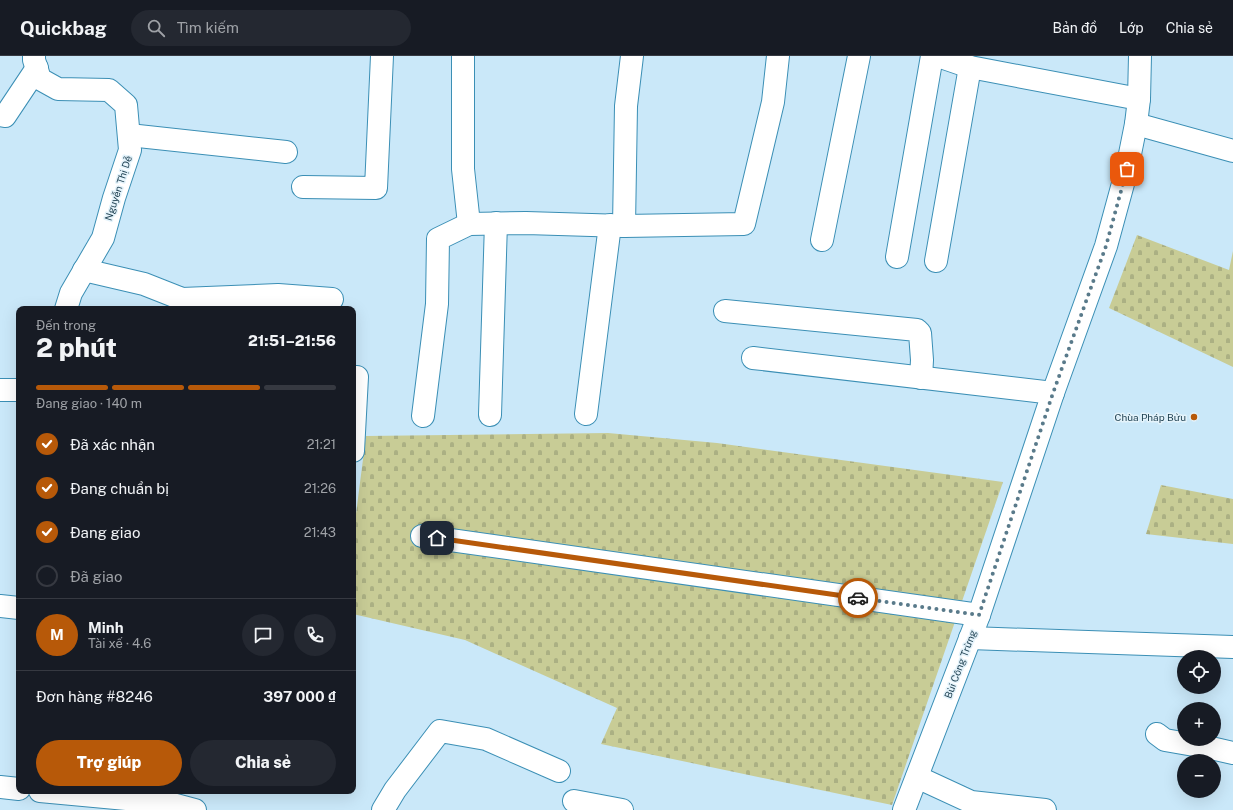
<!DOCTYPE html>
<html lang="vi">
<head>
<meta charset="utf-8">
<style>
  :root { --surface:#171b24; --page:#242831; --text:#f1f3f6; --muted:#9ea1a6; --line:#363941; --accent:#b75909 }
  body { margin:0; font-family:"Public Sans",sans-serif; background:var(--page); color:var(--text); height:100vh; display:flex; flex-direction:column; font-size:15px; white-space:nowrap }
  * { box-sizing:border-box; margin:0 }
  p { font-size:13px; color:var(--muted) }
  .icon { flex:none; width:22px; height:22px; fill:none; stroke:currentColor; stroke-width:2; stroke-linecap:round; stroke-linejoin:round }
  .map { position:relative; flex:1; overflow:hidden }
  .panel { position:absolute; left:16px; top:250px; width:340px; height:488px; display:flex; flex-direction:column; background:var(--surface); border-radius:8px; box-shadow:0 4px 16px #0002 }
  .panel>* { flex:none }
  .buttons { position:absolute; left:1177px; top:594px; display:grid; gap:8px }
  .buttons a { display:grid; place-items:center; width:44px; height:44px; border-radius:50%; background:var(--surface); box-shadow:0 4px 16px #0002; font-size:20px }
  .pin { position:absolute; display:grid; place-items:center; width:34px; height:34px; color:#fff; margin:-17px; border-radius:8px; box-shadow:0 2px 6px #0006 }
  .courier { position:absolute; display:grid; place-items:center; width:40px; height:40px; margin:-20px; border:3px solid #b75909; border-radius:50%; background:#fff; color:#222; box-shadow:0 1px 5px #0007 }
  .overview em { font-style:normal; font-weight:800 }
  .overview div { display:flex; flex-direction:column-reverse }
  .overview { display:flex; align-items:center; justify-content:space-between; height:68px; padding:0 20px }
  h1 { font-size:26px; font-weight:800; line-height:30px }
  .bar { display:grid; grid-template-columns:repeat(4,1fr); gap:6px 4px; align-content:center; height:48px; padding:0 20px }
  .bar i { height:5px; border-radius:3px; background:var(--line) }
  .bar .on { background:var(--accent) }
  .bar p { grid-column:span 4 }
  .line { display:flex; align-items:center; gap:10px; padding:0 20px; border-top:1px solid var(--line) }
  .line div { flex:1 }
  .round { display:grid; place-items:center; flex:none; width:42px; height:42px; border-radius:21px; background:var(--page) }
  ol { padding:0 20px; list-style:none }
  li { display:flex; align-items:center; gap:12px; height:44px }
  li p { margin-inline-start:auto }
  li .icon { padding:4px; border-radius:50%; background:var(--accent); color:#fff; stroke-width:4 }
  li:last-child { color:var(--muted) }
  li i { width:22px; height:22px; border:2px solid var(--line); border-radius:50% }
  .button { display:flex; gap:8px; margin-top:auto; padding:8px 20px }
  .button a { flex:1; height:46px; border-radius:24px; background:var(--accent); color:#fff; font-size:16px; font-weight:800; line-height:46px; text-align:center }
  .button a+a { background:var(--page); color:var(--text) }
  header { display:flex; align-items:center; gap:24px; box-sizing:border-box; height:56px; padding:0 20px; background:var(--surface); border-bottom:1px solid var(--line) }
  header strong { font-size:19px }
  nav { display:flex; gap:22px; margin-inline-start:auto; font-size:14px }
  .search { width:280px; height:36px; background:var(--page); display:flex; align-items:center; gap:10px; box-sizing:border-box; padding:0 14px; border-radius:22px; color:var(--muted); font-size:15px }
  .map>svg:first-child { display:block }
</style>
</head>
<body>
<header>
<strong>Quickbag</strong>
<div class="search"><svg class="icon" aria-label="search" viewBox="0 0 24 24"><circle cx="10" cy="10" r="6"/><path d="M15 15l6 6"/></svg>Tìm kiếm</div>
<nav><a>Bản đồ</a><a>Lớp</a><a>Chia sẻ</a></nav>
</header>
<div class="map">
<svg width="1233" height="754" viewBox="0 0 1233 754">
  <defs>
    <pattern id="cemetery-stones" width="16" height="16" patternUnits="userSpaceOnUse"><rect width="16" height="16" fill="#c8cc96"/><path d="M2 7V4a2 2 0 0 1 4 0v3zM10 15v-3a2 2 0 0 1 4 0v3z" fill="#abb083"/></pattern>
  </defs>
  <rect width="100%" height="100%" fill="#cae8f9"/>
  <!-- cemetery -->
  <g fill="url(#cemetery-stones)">
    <polygon points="1137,179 1229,214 1233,195 1233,311 1109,252"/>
    <polygon points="608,377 717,387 1003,426 892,749 601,688 617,652 465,584 353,558 353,481 366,380"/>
    <polygon points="1161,429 1233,443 1233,488 1146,478"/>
  </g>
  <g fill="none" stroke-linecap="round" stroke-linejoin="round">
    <!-- minor casing -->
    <g stroke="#3b8fb5" stroke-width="24">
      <g id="minor">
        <polyline points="34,0 34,4 40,23 58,33 109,34 126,49 130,94 114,142 103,182 71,237 66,253"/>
        <polyline points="463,0 463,113 469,168"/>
        <polyline points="938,0 970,11 1139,43"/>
        <polyline points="0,59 5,60 37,12"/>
        <polyline points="1136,68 1233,95"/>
        <polyline points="129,79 286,96"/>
        <polyline points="303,131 376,132 382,0"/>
        <polyline points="624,170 626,50 632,0"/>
        <polyline points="822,184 859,0"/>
        <polyline points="897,201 932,0"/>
        <polyline points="936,205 970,11"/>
        <polyline points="84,214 144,228 182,243 278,239 332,243"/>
        <polyline points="725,255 917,274 920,277 922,304 921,322"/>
        <polyline points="753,302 1053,337"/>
        <polyline points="353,321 357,321 353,395"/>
        <polyline points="0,334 19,334"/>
        <polyline points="586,358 610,169"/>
        <polyline points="490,359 496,167"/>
        <polyline points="423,360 437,248 438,183 469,168 526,167 624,170 744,168 773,46 778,0"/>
        <polyline points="422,480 979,559"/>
        <polyline points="0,550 19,552"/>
        <polyline points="970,582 1233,591"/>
        <polyline points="1157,678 1165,684 1211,692 1233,697"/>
        <polyline points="917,721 971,746 1045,754"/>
        <polyline points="0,731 19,733"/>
        <polyline points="40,735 169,747 195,754"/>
        <polyline points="574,745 622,754"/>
        <polyline points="383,754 395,734 440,675 486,683 559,715"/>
        <polyline points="904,754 979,559 1053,337 1106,190 1127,113 1136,68 1139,43 1140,0"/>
      </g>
    </g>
    <!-- minor -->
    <use href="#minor" stroke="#fff" stroke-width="22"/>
  </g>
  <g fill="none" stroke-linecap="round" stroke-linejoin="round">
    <!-- done -->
    <polyline stroke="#597a8a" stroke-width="4" stroke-dasharray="0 7.2" points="858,542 979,559 1053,337 1106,190 1127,113"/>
    <!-- route -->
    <polyline stroke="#b75909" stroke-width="5" points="437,482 858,542"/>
  </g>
  <!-- markers -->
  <circle fill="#b75909" stroke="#e4f3fb" stroke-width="1.5" cx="1194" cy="361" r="4"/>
  <g text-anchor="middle" stroke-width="3" stroke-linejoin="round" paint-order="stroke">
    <!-- street labels -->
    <g font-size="10" fill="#1c3e4f" stroke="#e4f3fb">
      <text transform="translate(118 132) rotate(-72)" y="4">Nguyễn Thị Dễ</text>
      <text transform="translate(960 608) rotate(-69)" y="4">Bùi Công Trừng</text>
    </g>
    <!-- poi labels -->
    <g font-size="10" fill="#1c3e4f" stroke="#e4f3fb" text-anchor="end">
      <text x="1186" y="365">Chùa Pháp Bửu</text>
    </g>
  </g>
</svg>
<div class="buttons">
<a><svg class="icon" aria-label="locate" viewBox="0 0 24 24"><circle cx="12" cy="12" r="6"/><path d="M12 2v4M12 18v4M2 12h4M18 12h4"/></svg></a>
<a>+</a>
<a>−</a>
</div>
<div class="pin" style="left:1127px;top:113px;background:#ea580c"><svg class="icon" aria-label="bag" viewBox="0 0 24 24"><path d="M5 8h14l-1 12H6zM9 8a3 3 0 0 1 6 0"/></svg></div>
<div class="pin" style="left:437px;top:482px;background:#1f2937"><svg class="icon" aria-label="home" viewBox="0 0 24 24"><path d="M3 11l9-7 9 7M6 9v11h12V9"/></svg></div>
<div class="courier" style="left:858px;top:542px"><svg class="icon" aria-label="car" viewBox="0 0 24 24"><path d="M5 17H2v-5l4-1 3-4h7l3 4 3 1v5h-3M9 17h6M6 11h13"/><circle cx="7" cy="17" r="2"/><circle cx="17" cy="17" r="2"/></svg></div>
<section class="panel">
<div class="overview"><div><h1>2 phút</h1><p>Đến trong</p></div><em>21:51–21:56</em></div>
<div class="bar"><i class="on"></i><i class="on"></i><i class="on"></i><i></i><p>Đang giao · 140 m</p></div>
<ol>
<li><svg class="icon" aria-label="check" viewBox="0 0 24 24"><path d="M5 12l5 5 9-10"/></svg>Đã xác nhận<p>21:21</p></li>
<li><svg class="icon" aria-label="check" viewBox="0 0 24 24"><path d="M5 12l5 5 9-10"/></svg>Đang chuẩn bị<p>21:26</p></li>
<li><svg class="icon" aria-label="check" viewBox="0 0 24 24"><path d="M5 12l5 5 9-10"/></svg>Đang giao<p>21:43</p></li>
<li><i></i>Đã giao</li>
</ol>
<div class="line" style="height:72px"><b class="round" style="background:var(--accent);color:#fff">M</b><div><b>Minh</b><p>Tài xế · 4.6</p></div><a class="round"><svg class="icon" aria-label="chat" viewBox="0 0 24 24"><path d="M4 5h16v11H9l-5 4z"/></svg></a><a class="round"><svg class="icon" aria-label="phone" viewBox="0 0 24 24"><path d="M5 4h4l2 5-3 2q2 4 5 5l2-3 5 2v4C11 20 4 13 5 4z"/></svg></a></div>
<div class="line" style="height:52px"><div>Đơn hàng #8246</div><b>397 000 ₫</b></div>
<div class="button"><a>Trợ giúp</a><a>Chia sẻ</a></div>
</section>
</div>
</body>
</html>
